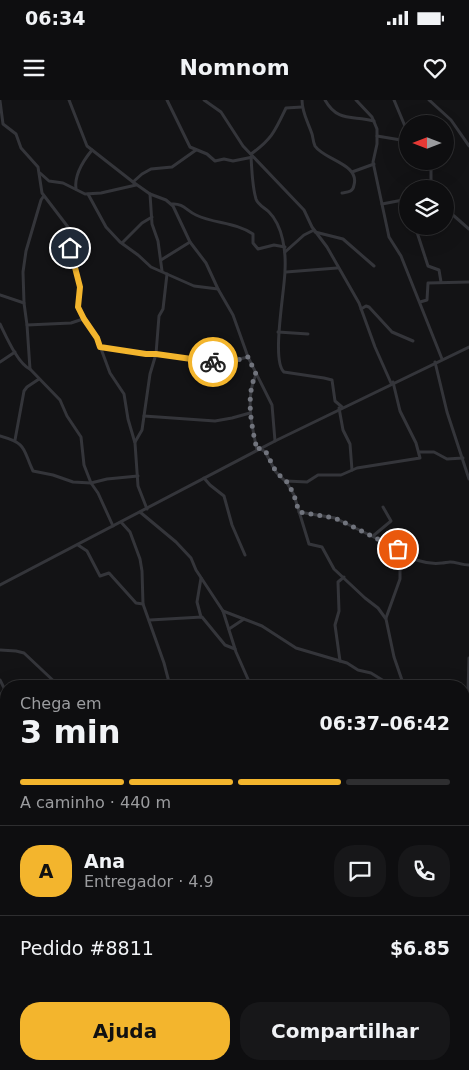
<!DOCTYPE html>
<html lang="pt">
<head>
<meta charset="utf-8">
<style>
  :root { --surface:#0e0e10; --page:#171719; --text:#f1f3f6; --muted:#9b9c9f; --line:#2e2e30; --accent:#f3b52d }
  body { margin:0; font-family:"DejaVu Sans",sans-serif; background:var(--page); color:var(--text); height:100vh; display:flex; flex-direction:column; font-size:19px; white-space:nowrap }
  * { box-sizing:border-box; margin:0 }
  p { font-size:16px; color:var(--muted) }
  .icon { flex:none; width:28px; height:28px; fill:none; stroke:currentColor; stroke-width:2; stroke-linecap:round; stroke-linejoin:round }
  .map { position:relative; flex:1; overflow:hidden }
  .details { position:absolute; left:0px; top:580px; width:470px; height:390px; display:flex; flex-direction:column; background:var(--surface); border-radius:20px 20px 0 0; box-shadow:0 5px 20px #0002,0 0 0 1px var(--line) }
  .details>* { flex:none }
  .needle { width:32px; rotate:270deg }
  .tools { position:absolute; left:399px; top:15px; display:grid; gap:10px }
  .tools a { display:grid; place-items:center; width:55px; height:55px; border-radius:50%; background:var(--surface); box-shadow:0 5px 20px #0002,0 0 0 1px var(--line); font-size:25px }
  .pin { position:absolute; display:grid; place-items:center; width:42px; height:42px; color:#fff; margin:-21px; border:2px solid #fff; border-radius:50%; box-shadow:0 1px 5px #0007 }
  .courier { position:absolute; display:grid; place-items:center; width:50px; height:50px; margin:-25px; border:4px solid #f3b52d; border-radius:50%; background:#fff; color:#222; box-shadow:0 1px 6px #0007 }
  .headline em { font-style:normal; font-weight:700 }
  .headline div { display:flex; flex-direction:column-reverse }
  .headline { display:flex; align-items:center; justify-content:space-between; height:85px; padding:0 20px }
  h1 { font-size:32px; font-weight:700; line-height:38px }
  .bar { display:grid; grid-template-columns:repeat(4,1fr); gap:8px 5px; align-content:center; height:60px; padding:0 20px }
  .bar i { height:6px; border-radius:4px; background:var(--line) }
  .bar .on { background:var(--accent) }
  .bar p { grid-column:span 4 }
  .line { display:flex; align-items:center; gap:12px; padding:0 20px; border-top:1px solid var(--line) }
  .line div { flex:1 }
  .round { display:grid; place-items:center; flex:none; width:52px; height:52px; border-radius:20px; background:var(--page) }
  .action { display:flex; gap:10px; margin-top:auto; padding:10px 20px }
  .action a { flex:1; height:58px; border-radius:20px; background:var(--accent); color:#111; font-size:20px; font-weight:700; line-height:58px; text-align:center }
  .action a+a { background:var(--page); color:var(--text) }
  .status { display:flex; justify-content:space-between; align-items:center; height:35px; padding:0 25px; background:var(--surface); direction:ltr }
  .status svg { height:14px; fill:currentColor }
  header { display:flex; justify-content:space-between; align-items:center; height:65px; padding:0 20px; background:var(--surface); font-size:22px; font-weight:700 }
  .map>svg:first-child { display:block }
</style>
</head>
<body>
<div class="status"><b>06:34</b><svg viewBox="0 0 49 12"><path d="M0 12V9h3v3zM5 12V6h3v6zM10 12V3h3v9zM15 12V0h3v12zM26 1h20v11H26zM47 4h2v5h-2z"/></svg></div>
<header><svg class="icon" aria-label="menu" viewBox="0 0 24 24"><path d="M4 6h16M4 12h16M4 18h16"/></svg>Nomnom<svg class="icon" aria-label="heart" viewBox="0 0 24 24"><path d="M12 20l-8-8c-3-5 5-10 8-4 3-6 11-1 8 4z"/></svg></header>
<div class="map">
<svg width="469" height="970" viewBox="0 0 469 970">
  <rect width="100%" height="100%" fill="#131315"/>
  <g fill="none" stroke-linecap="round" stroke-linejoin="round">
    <!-- minor -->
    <g stroke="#34353a" stroke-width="3">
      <polyline points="69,0 87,46 133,82 150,94 166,100 173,106 190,142 206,163 218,189 233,215 248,257 272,305 275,341"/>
      <polyline points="167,0 190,47 207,54 215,61 224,59 233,61 253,57"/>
      <polyline points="204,0 221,12 243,46 304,110 312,127 327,147 359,203 375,247 391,283"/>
      <path d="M302,0C302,13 308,22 312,34C313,37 313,42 315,46C324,60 360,64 354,85C353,92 348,92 342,93"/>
      <path d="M325,0C338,23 353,15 374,21"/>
      <polyline points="356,0 372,17 377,29 377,44 373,62 389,137 401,156 442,259"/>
      <polyline points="394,0 407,31 406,59 408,61"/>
      <polyline points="429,0 451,20 469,46"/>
      <polyline points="0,1 3,24 16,34 21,48 38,67 42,93 71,131 71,152 80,187 78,207 84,219 97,238 110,273 124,294 128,319 135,343 138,386 147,409"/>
      <polyline points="377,36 407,41"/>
      <path d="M251,54C272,39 275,31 286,8L302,7"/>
      <path d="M251,57C252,70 252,86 256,99C258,105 265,108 269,112C283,126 286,152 285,170C285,189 271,261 284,272L324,278L332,280L335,301L342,307"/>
      <polyline points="427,61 431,68 431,89"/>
      <polyline points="352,72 374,64"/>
      <polyline points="40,73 49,81 63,83 85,94 101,93 136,85"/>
      <polyline points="133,82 142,74 151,69 172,67 196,50"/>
      <path d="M76,89C74,75 83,61 92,50"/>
      <polyline points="88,94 106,127 120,142 138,155 151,167 194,186 218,189"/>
      <polyline points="150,94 152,124 158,141 162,171"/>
      <path d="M172,104C183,103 187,111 196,115C215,124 235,122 253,134V143L258,149L274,145L285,147"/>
      <polyline points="382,104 408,99"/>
      <polyline points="445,108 469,129"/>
      <polyline points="415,126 428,166 439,170 441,182"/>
      <polyline points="315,132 343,139 374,166"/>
      <polyline points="122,143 142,123 152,117"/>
      <polyline points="285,152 304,135 314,130"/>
      <polyline points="161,160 190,142"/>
      <polyline points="286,172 337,168"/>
      <polyline points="0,195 24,203 27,225 30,269"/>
      <polyline points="420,202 427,200 428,183 469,182"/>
      <polyline points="24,203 23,172 26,151 41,100 43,97"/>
      <polyline points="361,209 366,206 369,207 392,232 413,241"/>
      <path d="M0,224C6,236 18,264 30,269L60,300L67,316L81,337L84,365L91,383L107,379L138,376"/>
      <polyline points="27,225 71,223 83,219"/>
      <polyline points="278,232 308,234"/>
      <polyline points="100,247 223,263 248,257"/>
      <polyline points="0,262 15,252"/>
      <polyline points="435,262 447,312 469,379"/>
      <path d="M256,275C245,297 252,327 257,350"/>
      <polyline points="339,308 343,330 350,344 352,370"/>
      <polyline points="144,316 215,321 232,318 250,313"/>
      <path d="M0,336C28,344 22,348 33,371L53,375L73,382L91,383L98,393L113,426"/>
      <polyline points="15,340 24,291 27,287 39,279"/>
      <polyline points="135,342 142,330 150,274 156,254 159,216 163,209 167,174"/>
      <polyline points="260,348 265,352 276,372 287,383 294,395 309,444 322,447 334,469 365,498 378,508 386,519 394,557 404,586"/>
      <polyline points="419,352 434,352 447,359 463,358"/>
      <polyline points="204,378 210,385 224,396 232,425 245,455"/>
      <polyline points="286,381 307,382 318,375 341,375 357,368 420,358 416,343 400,311 393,282"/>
      <polyline points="140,412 176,442 191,458 196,470 223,511 236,552 251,586"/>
      <path d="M299,412L335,418L398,449C408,459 427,465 442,463C444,463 448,462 450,462C456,462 462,465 469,465"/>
      <polyline points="121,422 130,432 140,459 142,471 143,504 164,563 170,586"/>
      <polyline points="373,436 391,421 383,407"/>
      <polyline points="78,445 87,451 100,476 109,473 136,503 143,504"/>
      <polyline points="201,478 197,502 201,517"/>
      <polyline points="0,485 275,341 469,247"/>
      <polyline points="223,511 262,526 296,548 347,563 358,570 371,573 392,586"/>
      <polyline points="386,518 400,479 400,452"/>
      <polyline points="150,520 202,517 225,545 235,549"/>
      <polyline points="229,529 244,519"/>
      <polyline points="0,550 16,551 24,553 59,586"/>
      <polyline points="340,561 335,525 339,511 338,482 344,477"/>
      <polyline points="0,580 6,592 0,594"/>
      <polyline points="464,612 468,591 469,558"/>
      <polyline points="464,624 469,625"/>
      <polyline points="464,674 469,679"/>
      <polyline points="0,695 6,704"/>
      <polyline points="0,756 6,760"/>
      <polyline points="464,786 469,790"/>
      <polyline points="0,841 6,839"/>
      <polyline points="0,927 6,927"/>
      <polyline points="11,964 12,970"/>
      <polyline points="57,964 57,970"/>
      <polyline points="103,964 103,970"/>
      <polyline points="152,970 153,964"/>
    </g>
  </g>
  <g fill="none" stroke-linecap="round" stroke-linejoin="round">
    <!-- done -->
    <path stroke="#71747d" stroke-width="5" stroke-dasharray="0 9" d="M213,262L223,264L248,257L256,274C245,297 252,327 257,350L260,348L266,352L276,372L288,383L294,395L299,412L335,418L398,449"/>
    <!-- route -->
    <polyline stroke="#f3b52d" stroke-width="6" points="70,148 80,187 78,207 84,219 97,238 100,247 146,254 156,254 213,262"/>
  </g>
</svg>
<div class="tools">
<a><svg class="needle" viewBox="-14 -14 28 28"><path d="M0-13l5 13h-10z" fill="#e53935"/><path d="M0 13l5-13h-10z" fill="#9b9c9f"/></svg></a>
<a><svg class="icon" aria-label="layers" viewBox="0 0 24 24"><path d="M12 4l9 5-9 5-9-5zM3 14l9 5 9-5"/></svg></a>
</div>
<div class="pin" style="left:398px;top:449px;background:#ea580c"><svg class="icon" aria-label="bag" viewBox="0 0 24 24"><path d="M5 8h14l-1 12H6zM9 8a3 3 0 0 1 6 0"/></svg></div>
<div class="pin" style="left:70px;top:148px;background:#1f2937"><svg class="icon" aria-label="home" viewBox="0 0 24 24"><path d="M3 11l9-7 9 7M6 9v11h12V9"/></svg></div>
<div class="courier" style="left:213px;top:262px"><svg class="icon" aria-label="bike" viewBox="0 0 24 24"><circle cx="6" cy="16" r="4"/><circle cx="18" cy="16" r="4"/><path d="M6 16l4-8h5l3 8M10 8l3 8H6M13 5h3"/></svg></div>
<section class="details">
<div class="headline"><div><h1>3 min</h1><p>Chega em</p></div><em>06:37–06:42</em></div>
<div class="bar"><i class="on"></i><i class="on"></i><i class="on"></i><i></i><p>A caminho · 440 m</p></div>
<div class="line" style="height:90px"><b class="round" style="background:var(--accent);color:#111">A</b><div><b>Ana</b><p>Entregador · 4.9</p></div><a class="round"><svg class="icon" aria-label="chat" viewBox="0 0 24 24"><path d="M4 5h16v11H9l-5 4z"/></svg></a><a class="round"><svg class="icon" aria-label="phone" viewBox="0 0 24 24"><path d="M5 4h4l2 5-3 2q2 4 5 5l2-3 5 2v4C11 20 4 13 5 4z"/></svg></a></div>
<div class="line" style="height:65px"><div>Pedido #8811</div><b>$6.85</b></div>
<div class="action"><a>Ajuda</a><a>Compartilhar</a></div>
</section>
</div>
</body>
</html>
